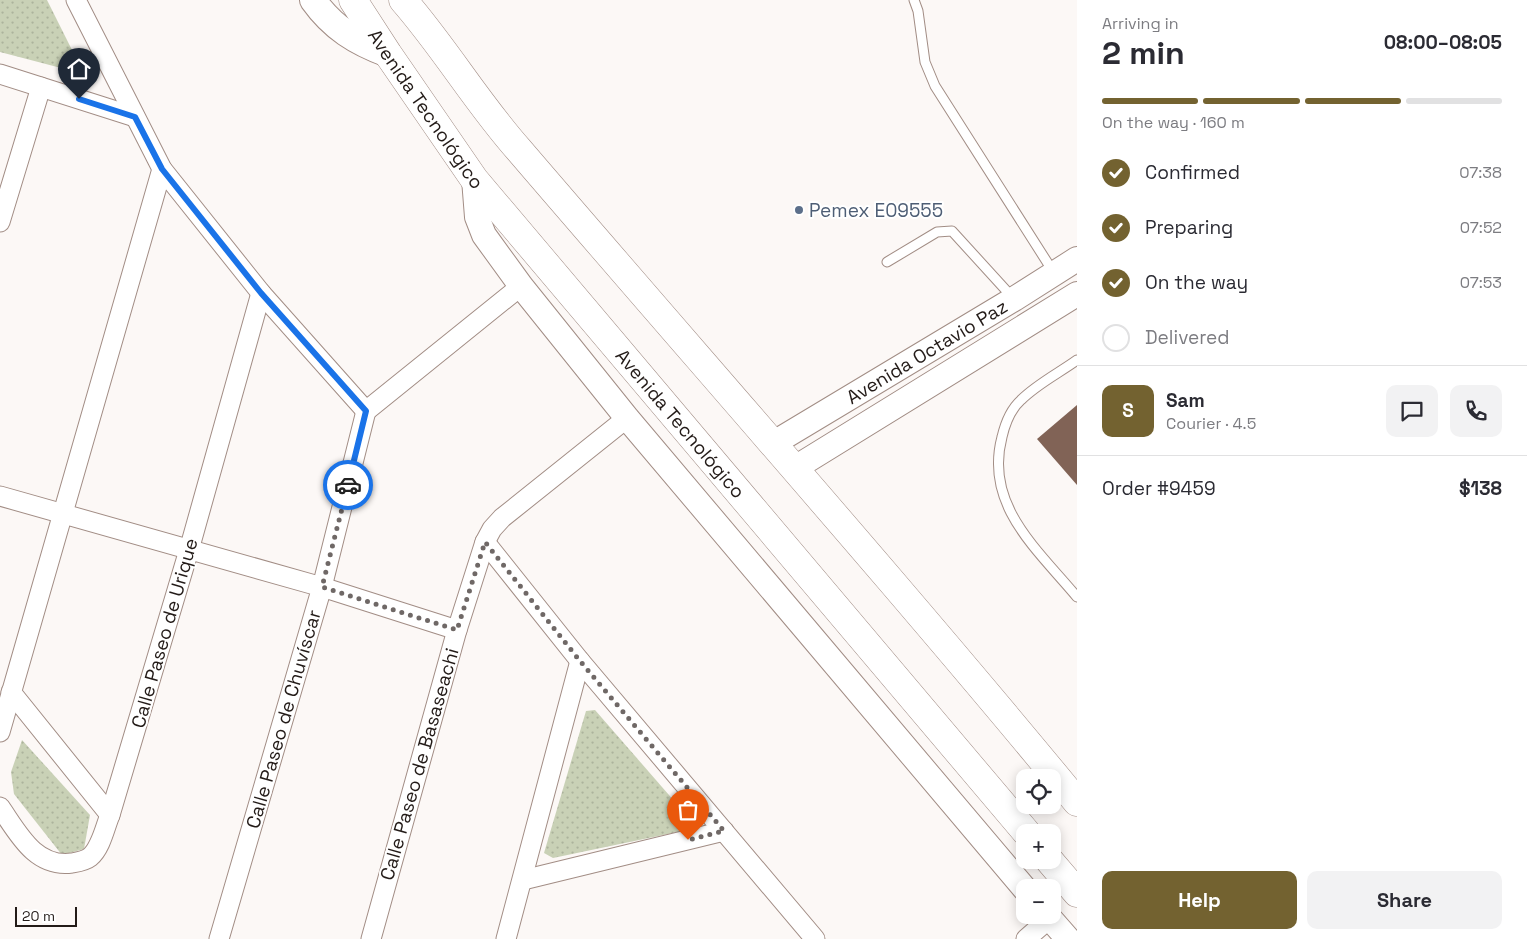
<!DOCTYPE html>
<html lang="en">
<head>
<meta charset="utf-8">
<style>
  :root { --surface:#fff; --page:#f2f2f3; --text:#2b2b33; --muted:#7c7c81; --line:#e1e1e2; --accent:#736230 }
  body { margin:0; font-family:"Space Grotesk",sans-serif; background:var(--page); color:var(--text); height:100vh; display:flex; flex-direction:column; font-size:19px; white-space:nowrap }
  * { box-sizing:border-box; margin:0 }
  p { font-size:16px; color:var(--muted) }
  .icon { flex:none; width:28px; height:28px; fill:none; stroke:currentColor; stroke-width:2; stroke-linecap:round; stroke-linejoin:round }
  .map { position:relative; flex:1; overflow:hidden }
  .sheet { display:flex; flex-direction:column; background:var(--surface); width:450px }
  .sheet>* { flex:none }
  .fabs { position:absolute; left:1016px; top:769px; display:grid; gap:10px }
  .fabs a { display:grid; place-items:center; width:45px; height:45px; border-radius:10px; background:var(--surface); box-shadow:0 2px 12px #0003; font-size:25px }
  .scale { position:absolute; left:15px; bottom:12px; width:62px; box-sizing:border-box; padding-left:5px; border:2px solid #231b18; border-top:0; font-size:14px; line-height:18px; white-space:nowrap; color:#231b18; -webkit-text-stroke:4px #fff; paint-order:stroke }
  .pin { position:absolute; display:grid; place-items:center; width:42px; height:42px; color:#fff; margin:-51px -21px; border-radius:50% 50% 50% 0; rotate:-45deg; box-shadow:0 0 5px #0007 }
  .pin .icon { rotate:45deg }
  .courier { position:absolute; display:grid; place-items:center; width:50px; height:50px; margin:-25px; border:4px solid #1a73e8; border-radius:50%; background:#fff; color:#222; box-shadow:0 1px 6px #0007 }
  .summary em { font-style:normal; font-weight:700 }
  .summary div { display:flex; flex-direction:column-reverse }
  .summary { display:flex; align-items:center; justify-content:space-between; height:85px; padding:0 25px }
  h1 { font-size:32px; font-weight:700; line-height:38px }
  .bar { display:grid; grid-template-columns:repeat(4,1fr); gap:8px 5px; align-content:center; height:60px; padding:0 25px }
  .bar i { height:6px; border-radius:4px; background:var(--line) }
  .bar .selected { background:var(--accent) }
  .bar p { grid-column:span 4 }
  .line { display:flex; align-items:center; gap:12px; padding:0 25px; border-top:1px solid var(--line) }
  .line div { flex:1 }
  .round { display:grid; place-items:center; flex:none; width:52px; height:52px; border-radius:10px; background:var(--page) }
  ol { padding:0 25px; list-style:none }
  li { display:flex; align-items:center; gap:15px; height:55px }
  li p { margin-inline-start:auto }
  li .icon { padding:5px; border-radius:50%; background:var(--accent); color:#fff; stroke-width:4 }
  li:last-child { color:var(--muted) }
  li i { width:28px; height:28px; border:2px solid var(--line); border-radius:50% }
  .button { display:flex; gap:10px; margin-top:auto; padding:10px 25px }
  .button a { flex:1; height:58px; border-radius:10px; background:var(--accent); color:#fff; font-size:20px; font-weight:700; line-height:58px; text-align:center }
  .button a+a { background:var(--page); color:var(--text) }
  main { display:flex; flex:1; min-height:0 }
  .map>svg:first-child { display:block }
</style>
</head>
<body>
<main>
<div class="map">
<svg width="1077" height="939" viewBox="0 0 1077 939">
  <defs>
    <pattern id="park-dots" width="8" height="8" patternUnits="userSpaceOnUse" patternTransform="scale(1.25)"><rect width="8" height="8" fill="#c9d1b6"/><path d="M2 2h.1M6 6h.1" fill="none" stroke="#acb39c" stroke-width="1.8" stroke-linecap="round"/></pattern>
  </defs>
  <rect width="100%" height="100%" fill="#fcf8f6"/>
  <!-- park -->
  <g fill="url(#park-dots)">
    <polygon points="0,0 47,0 84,74 0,52"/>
    <polygon points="595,710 689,818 687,830 553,858 544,853 586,711"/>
    <polygon points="22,740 90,815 84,849 62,855 14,794 11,772"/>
  </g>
  <!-- building -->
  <polygon fill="#816356" points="1077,405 1077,485 1037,439"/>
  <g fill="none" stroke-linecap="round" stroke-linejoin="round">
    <!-- service casing -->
    <g stroke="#a28d85" stroke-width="11">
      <g id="service">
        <polyline points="914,0 918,11 925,62 935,86 1054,273"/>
        <polyline points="887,262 937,232 952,231 1014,299"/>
        <path d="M1077,360C1059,373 1037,384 1021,400C1011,409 1005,424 1002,437C984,505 1037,549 1077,597"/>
      </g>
    </g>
    <!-- minor casing -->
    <g stroke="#a28d85" stroke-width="21">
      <g id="minor">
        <polyline points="76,0 162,169 261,293 366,411"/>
        <polyline points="0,74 135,117"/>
        <polyline points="0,222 41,87"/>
        <polyline points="366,411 521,286"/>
        <polyline points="0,496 322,587 457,630"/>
        <polyline points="485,542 580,661 815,939"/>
        <polyline points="11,692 110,815"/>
        <polyline points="0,732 162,169"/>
        <path d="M0,807C18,833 35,868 72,863C78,862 85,861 90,857C101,848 105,827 110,815L189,550L261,293"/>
        <polyline points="523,880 724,831"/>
        <polyline points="219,939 322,587 366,411"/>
        <polyline points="371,939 457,630 485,542 492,529 502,518 627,418"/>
        <polyline points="506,939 580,661"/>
        <polyline points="1026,939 1050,918"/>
      </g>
    </g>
    <!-- tertiary casing -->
    <g stroke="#a28d85" stroke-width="26">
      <g id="tertiary">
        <polyline points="474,179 477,217 484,235 521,286 627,418 1025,889"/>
        <path id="s1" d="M774,443L1014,299L1077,259"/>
        <polyline points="795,468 1077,294"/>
        <polyline points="1047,915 1068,939"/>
      </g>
    </g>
    <!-- secondary casing -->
    <g stroke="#a28d85" stroke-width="28">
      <path id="secondary" d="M313,0C333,28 356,42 388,54"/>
    </g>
    <!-- primary casing -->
    <g stroke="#a28d85" stroke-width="29">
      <g id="primary">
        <path id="s2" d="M353,0L388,54L474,179L1026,832"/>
        <path d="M403,0C445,48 477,103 519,150C705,367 895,581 1077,802"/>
        <polyline points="1049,860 1077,893"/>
      </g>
    </g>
    <!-- service -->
    <use href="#service" stroke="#fff" stroke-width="9"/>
    <!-- minor -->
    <use href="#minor" stroke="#fff" stroke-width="19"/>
    <!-- tertiary -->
    <use href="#tertiary" stroke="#fff" stroke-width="24"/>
    <!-- secondary -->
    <use href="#secondary" stroke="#fff" stroke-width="26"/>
    <!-- primary -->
    <use href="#primary" stroke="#fff" stroke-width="28"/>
  </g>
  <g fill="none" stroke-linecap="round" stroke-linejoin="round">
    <!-- done -->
    <polyline stroke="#6f6866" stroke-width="5" stroke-dasharray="0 9" points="348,485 322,587 457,630 485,542 580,661 724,831 688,840"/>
    <!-- route -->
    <polyline stroke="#1a73e8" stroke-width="6" points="79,99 135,117 162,169 261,293 366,411 348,485"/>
  </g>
  <!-- markers -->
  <circle fill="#5c6f8a" stroke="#fff" stroke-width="2" cx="799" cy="210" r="5"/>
  <g text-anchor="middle" stroke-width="4" stroke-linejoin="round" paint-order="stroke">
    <!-- street labels -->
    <g font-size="19" fill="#231b18" stroke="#fff">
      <text dy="7" stroke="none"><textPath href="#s2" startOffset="131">Avenida Tecnológico</textPath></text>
      <text dy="7" stroke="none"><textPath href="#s1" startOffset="178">Avenida Octavio Paz</textPath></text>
      <text dy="7" stroke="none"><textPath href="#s2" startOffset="536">Avenida Tecnológico</textPath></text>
      <text transform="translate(164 633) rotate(-74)" y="7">Calle Paseo de Urique</text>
      <text transform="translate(283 719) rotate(-74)" y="7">Calle Paseo de Chuvíscar</text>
      <text transform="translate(419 764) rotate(-74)" y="7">Calle Paseo de Basaseachi</text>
    </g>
    <!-- service labels -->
    <g font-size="19" fill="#4e5e75" stroke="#fff" text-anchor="start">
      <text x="809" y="217">Pemex E09555</text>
    </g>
  </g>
</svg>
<div class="fabs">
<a><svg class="icon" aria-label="locate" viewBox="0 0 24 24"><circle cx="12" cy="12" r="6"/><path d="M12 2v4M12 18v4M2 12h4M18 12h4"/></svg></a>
<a>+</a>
<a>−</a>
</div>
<div class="scale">20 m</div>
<div class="pin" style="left:688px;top:840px;background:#ea580c"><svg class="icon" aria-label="bag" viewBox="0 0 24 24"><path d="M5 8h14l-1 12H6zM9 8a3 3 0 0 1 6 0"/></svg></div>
<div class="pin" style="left:79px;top:99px;background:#1f2937"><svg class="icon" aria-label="home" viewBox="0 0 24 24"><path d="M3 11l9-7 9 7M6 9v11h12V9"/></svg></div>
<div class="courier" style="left:348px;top:485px"><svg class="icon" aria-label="car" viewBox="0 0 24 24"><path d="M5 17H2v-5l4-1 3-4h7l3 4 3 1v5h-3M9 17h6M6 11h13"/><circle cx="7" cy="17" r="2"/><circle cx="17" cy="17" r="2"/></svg></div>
</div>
<section class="sheet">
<div class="summary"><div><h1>2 min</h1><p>Arriving in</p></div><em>08:00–08:05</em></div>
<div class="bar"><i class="selected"></i><i class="selected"></i><i class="selected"></i><i></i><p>On the way · 160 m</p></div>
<ol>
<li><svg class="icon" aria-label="check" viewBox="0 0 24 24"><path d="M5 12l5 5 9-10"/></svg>Confirmed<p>07:38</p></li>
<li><svg class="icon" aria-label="check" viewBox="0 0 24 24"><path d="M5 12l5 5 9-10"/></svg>Preparing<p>07:52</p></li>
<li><svg class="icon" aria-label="check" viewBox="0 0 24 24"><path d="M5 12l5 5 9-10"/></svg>On the way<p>07:53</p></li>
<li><i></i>Delivered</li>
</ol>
<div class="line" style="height:90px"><b class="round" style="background:var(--accent);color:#fff">S</b><div><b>Sam</b><p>Courier · 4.5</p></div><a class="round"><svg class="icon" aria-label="chat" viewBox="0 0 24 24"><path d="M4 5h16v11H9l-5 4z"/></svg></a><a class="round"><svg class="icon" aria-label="phone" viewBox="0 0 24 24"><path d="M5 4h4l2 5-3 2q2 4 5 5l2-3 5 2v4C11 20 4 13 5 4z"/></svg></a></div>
<div class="line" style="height:65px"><div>Order #9459</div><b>$138</b></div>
<div class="button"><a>Help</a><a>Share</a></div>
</section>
</main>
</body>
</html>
